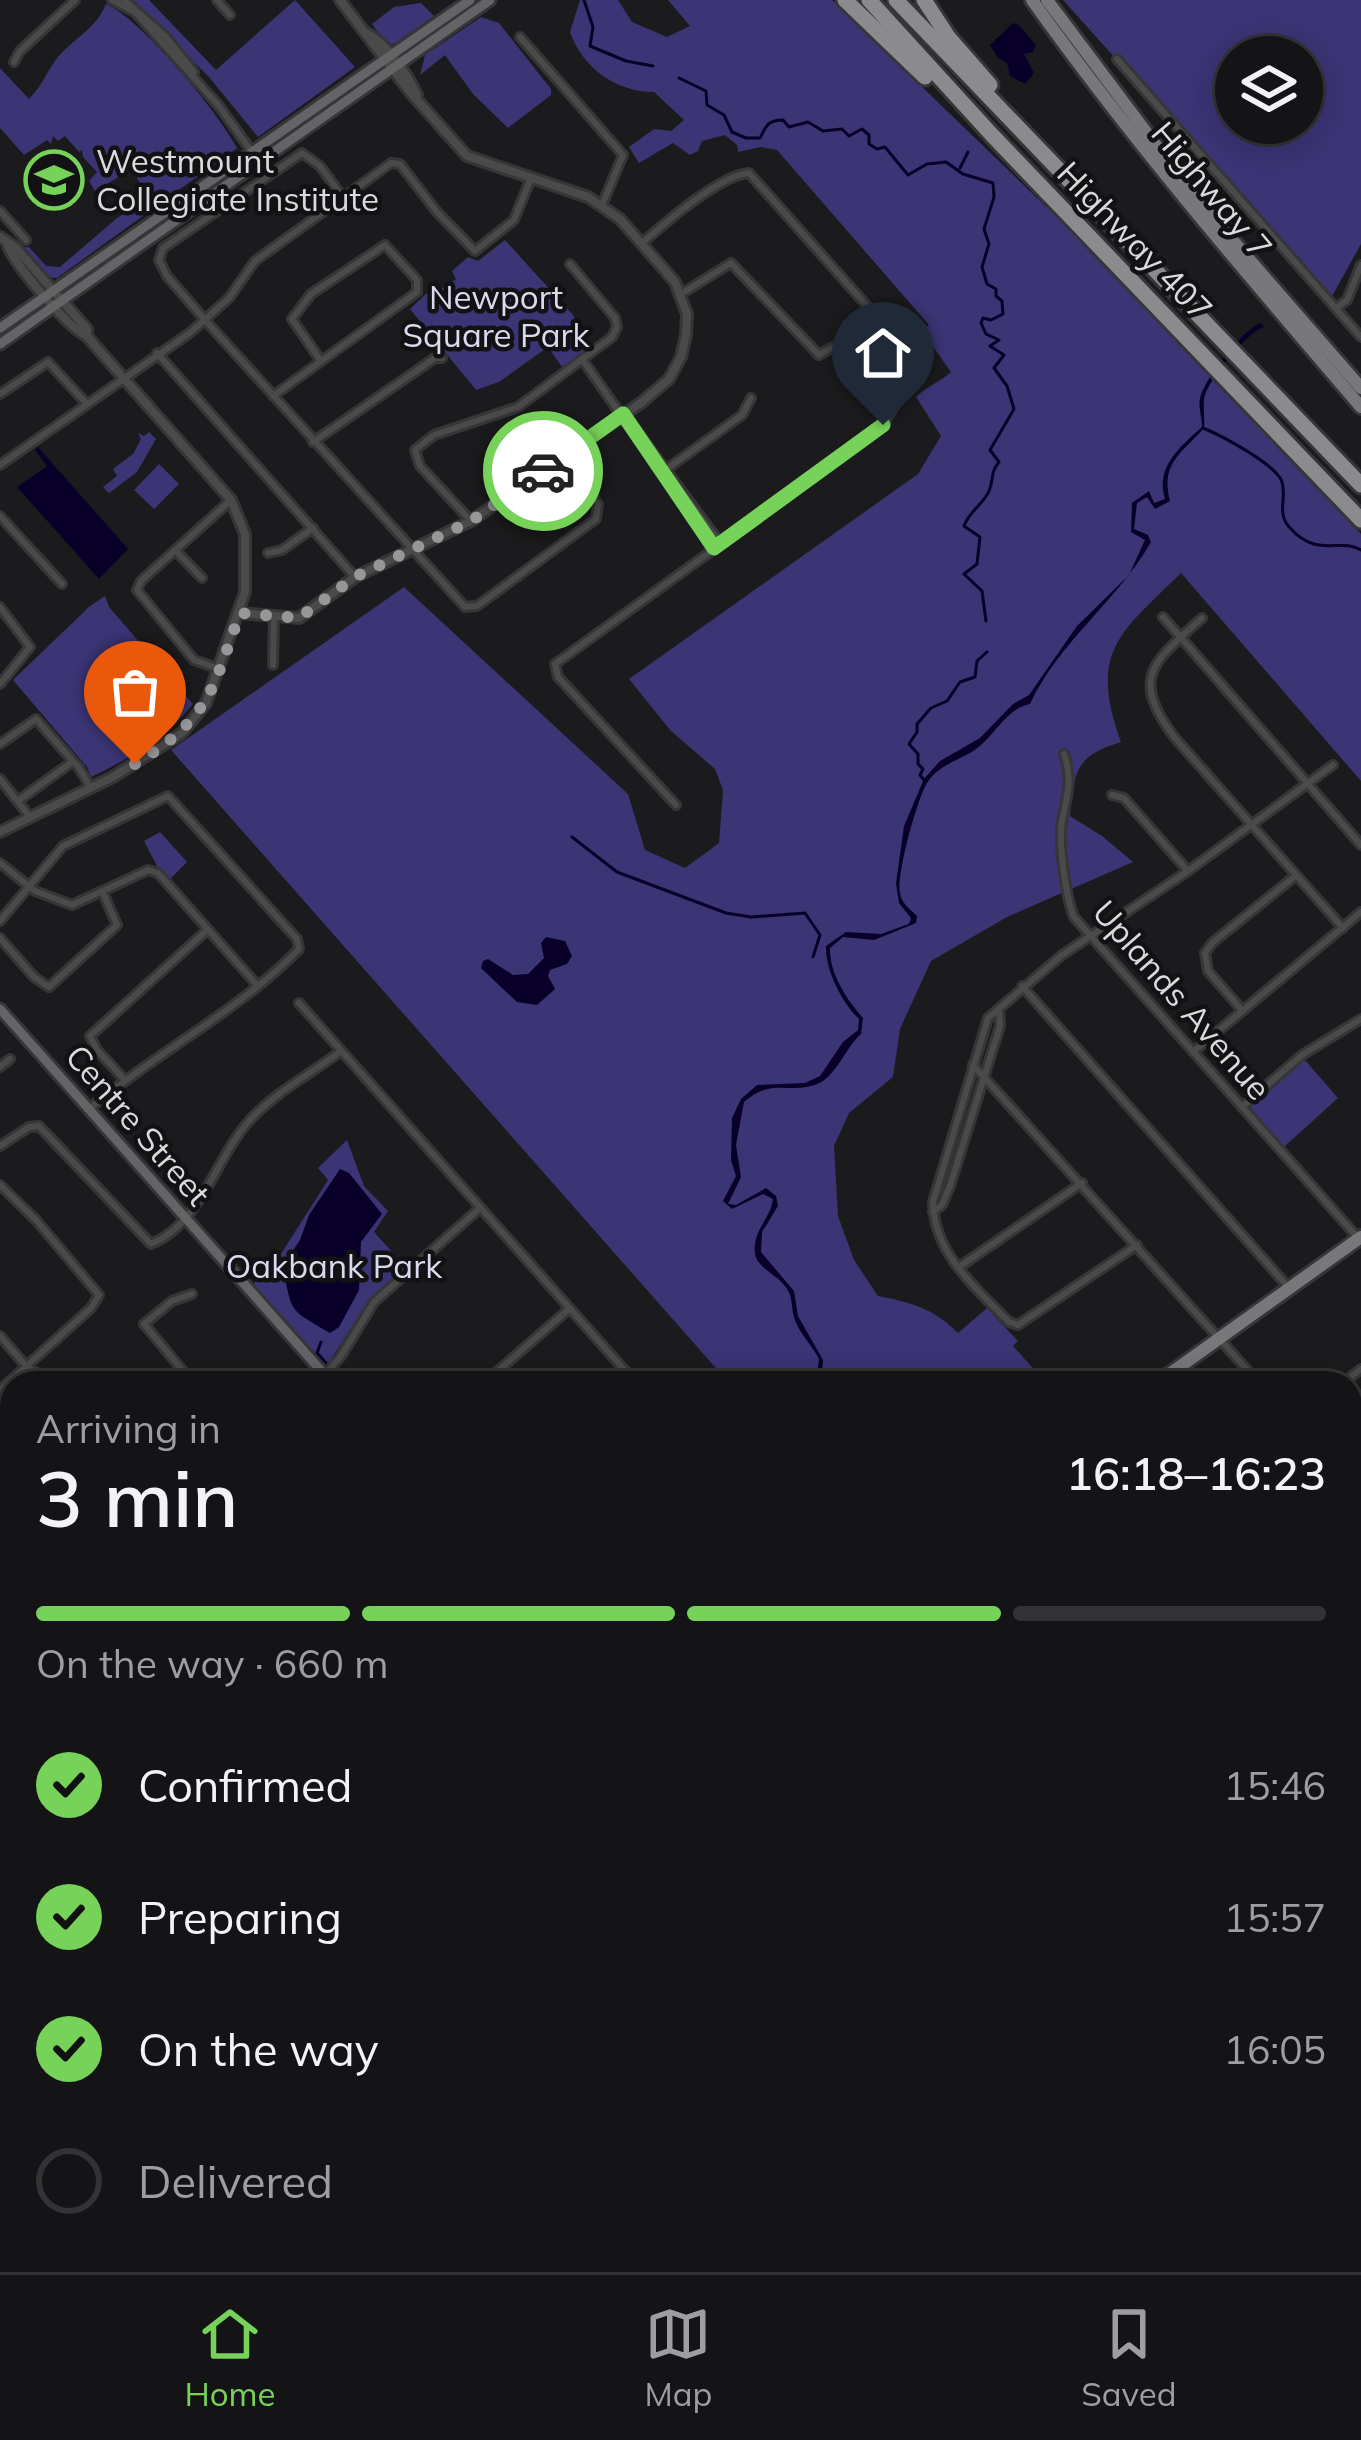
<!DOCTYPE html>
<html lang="en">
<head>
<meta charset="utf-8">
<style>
  :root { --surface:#141416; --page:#212123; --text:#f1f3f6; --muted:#9d9ea1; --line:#333335; --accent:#77d259 }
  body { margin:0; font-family:Mulish,sans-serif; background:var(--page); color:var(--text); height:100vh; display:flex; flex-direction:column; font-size:45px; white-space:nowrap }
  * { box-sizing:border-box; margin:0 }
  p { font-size:39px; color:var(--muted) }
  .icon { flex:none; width:66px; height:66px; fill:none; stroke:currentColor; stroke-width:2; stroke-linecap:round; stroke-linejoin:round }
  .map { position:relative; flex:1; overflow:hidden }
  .sheet { position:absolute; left:0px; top:1371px; width:1362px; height:903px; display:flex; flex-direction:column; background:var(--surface); border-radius:36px 36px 0 0; box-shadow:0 6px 30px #0003,0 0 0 3px var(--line) }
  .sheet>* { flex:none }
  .controls { position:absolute; left:1215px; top:36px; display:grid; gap:24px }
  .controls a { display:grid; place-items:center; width:108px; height:108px; border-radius:50%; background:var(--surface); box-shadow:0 6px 30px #0003,0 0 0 3px var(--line); font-size:60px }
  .pin { position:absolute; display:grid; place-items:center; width:102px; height:102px; color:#fff; margin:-123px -51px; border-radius:50% 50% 50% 0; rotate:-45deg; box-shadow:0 0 12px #0007 }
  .pin .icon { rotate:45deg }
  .courier { position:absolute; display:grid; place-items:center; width:120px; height:120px; margin:-60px; border:9px solid #77d259; border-radius:50%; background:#fff; color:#222; box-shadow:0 3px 15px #0007 }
  .summary em { font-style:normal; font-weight:600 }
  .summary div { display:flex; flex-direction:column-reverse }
  .summary { display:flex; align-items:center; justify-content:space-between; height:204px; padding:0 36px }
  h1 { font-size:78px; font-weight:600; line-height:90px }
  .bar { display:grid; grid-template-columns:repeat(4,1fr); gap:18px 12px; align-content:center; height:144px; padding:0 36px }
  .bar i { height:15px; border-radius:9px; background:var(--line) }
  .bar .active { background:var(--accent) }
  .bar p { grid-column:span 4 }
  ol { padding:0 36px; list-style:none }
  li { display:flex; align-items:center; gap:36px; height:132px }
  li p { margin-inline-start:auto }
  li .icon { padding:12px; border-radius:50%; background:var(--accent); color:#111; stroke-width:4 }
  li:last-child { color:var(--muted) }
  li i { width:66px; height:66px; border:6px solid var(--line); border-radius:50% }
  .tab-bar { display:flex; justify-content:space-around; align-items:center; height:168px; border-top:3px solid var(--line); background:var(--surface); font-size:33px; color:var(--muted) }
  .tab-bar a { display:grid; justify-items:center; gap:6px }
  .tab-bar .active { color:var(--accent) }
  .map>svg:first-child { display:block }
</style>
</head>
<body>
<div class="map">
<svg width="1361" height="2272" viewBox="0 0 1361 2272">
  <rect width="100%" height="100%" fill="#1b1b1d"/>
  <!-- green -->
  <g fill="#3b3475" fill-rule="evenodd">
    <polygon points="131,0 149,0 216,70 295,0 355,67 258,137 209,77"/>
    <path d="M580,0H618L632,22L667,37L690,26L668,0H832L1064,224L1361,534V781L1181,573C1120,633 1088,651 1121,742C1075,756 1075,770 1070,816L1102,836L1133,862L1007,917L931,961L900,1029L893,1077L849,1113L834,1146L838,1216L854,1260L878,1296C910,1302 935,1309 958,1333L987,1308L1018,1341L1013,1346L1046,1383H729L171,750L404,587L628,794L645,850L685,868L719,843L723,790L715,769L671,731L629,679L918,474L941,436L916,397C927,386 939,383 951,372L922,331L929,325L777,150L761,147L738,152L737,145L725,135L702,141L698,151L690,155L673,143L639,163L629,147L654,129L671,131L684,120L654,92C617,92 583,69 570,32Z"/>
    <path d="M1063,0H1361V244L1331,298ZM1236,57H1302V123H1236Z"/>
    <polygon points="421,3 434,16 394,44 387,44 372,24 394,7"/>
    <path d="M106,4C141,19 219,113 237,148L57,278L44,277L22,251L23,247H29L46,266L60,267L117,218L149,199L132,169L95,191L89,181L97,172L83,157L82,150L79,152L65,136L58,141L53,136L51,144L47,140L24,155L0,128V68L29,99C42,86 47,71 58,57C74,38 96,29 106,4Z"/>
    <polygon points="481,17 499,23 551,89 551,95 508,128 473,94 445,55 420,75 425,55"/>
    <polygon points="505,240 573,315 591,347 562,367 548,347 499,382 476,390 410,309 427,293 435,293 456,279 452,271 468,257 478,261"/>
    <polygon points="149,432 156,439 137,472 109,493 103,487 117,476 113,469 133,454 141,439 138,433 144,436"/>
    <polygon points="159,464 179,484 154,509 134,490"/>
    <path d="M105,596L109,607L193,704C166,738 130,758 91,777L87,767L13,680L89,607Z"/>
    <polygon points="160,832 187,862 170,879 157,866 144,841"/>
    <polygon points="1304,1059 1338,1098 1284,1147 1249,1109"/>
    <polygon points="347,1140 364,1186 388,1211 374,1232 406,1267 366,1305 326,1367 252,1285 272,1268 328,1180 318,1168"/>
    <polygon points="1350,2068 1361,2079 1361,2272 1219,2272 1210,2262 1350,2262"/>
    <polygon points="858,2262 985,2262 973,2272 851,2272"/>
  </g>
  <!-- water -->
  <g fill="#080029">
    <polygon points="1013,23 1019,25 1036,45 1033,52 1024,54 1034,73 1025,84 1010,76 1007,63 998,58 990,45"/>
    <path d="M1260,323L1264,327C1248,332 1207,379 1204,400C1203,409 1205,419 1204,428C1182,453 1160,463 1170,501L1155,509L1147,497L1137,503L1134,529L1148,535L1151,542C1118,600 1058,643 1030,704C1008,708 997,731 981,745C964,760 939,763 927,783C917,799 896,876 900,893C901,903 910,909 917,916L916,923L874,940L843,937L830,948C829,973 847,1000 863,1018L861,1034C845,1048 836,1077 817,1084C788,1095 773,1077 744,1102L736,1145L741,1177L728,1204L736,1205L766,1188L776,1196L778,1206L762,1232L761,1252L794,1291L798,1316L823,1360L821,1383H816L819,1359C812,1345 798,1332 794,1317C791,1308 793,1297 787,1289C776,1271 751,1269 755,1244C757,1227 771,1216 773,1199L763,1194L732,1209L723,1201L736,1176L731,1160L732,1118L741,1099L757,1085L805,1083L820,1076L843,1042L858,1030L859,1019C842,1003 825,969 826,946L846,932L881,934L909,924L911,918L899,903L896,883L904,826L924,779L940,761L980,738L1013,704L1029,695L1077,626L1129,575L1145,540L1131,532L1132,503L1149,491L1154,503L1165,499C1155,467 1180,447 1202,427C1202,417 1198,407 1200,398C1205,378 1242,331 1260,323Z"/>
    <polygon points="38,447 128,549 99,579 17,487 47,466 35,450"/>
    <polygon points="546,937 565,941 572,956 567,964 550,970 548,976 555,989 537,1005 517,1002 481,968 483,961 488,959 513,975 528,974 544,958 541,943"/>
    <path d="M340,1169L349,1173L382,1214L361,1242L359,1290L339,1327L330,1333C288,1308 292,1314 283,1266L300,1240L309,1215Z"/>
  </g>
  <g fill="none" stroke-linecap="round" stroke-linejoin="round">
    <!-- stream -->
    <g stroke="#080029" stroke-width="3">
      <polyline points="584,0 593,27 590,46 626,61 653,66"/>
      <path d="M679,78L706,91L707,105L724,115L732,132L746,138H760C766,126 768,120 783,120L789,127L808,122L823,131L842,129L849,136L862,129L869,135V144L877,149L885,147L908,175L927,164L946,162L963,174L993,183L994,197L984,229L989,244L982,267L987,284L996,289V296L1002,301L1003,314L991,320L983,318L981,323L986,334L999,340L990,346L1004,355L994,368L1007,386L1014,409L990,450L999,462C990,473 994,479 989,491C983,505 969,511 964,526L980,537L977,564L964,574L982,591L986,621"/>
      <polyline points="960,168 968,152"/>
      <path d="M1203,428C1220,435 1276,464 1282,482C1287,499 1276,513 1290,528C1318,559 1340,537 1361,550"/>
      <polyline points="925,781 920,775 923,769 918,764 918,754 909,744 917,732 917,724 931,708 947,701 960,682 975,677 977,661 987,652"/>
      <polyline points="572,837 617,872 726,913 751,917 805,913 820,935 813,957"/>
      <polyline points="321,1342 317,1353 326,1363"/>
      <polyline points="334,1373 344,1383"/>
      <polyline points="482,2262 484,2272"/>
    </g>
    <!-- minor casing -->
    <g stroke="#363638" stroke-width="12">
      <g id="minor">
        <polyline points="112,0 135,12 219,106 252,152"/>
        <polyline points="124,0 165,36 194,72"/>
        <polyline points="217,0 230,15"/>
        <polyline points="520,37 623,155 602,205"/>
        <polyline points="1117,59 1361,337"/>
        <polyline points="14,62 20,51 75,0"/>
        <polyline points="342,196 320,166 302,153 163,248 159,260 167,276 205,320 465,607 477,606 596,519 598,504 564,457"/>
        <polyline points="0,211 26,240"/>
        <path d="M642,243C665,223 720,175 749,173L868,307L871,317L863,330L819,355L731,263L681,294"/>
        <polyline points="1336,308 1347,300 1361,265"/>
        <polyline points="157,353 355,577"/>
        <polyline points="582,359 714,548"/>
        <polyline points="0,394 48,362 87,404"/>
        <polyline points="273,396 417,292 417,280 385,245 311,294 292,319 321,361"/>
        <polyline points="626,416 720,543"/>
        <polyline points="313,442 435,358 442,358"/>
        <polyline points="0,465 191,332 229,298 255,261 391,163 400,164 437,212 475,251 514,220 531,178"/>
        <polyline points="664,471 742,415 751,398"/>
        <polyline points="0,516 62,584"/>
        <polyline points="471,521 420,466 415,450 434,435 518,407 612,337 617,327 615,318 570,264"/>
        <polyline points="175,550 202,578"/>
        <polyline points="268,553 282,550 313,528"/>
        <polyline points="0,607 30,647 0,684"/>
        <polyline points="1163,617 1361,845"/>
        <path d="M1202,618C1155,661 1128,676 1175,738L1343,928"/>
        <polyline points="273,665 274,618"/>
        <polyline points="217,668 194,660 137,590 141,581 231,500"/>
        <polyline points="0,744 36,719 79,768 91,788"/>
        <path d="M1064,754C1073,781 1067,795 1062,821C1058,842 1066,898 1074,917L1359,1239"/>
        <polyline points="0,779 30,817"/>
        <polyline points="1112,795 1124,798 1188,871"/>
        <polyline points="19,800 72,762"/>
        <polyline points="676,805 558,677 555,664 868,438 883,425 897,402"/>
        <polyline points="0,863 35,891 72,905 148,870 158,873 258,986"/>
        <path d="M0,921L63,846L168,796L297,939L299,949C238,1012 156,1052 89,1109"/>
        <polyline points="0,938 34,977 49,987 117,925 103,893"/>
        <polyline points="1022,986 1290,1289"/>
        <polyline points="299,1003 636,1383"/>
        <polyline points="1241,1009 1208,971 1205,953 1212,943 1294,877"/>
        <polyline points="1193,1052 1361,912"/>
        <polyline points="973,1065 1259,1383"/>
        <polyline points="0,1067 10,1059"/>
        <polyline points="124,1079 97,1050 90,1036 206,931"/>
        <polyline points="1242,1107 1302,1055 1361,1019"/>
        <path d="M0,1146L29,1127L39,1126L151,1244C202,1223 215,1158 250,1120C274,1093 312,1073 341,1051"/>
        <polyline points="0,1185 36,1220 99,1295 91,1308 0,1390"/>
        <polyline points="933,1212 942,1205 950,1186 1000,1026 999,1009"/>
        <path d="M1137,1245L1018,1325L1009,1322C975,1287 934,1254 933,1202L988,1018L1062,955L1188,871L1333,765"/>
        <polyline points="959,1267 1082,1183"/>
        <polyline points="192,1294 172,1301 144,1324 193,1383"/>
        <polyline points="0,1336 26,1366 52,1383"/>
        <polyline points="325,1375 341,1356 374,1302 480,1208"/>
        <polyline points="127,1383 134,1377"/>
        <polyline points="484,1383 569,1309"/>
        <polyline points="1343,1383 1361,1369"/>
        <polyline points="1350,1475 1361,1484"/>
        <polyline points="1350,1543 1361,1533"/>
        <polyline points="1350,1558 1361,1570"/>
        <polyline points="0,1561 12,1574"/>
        <polyline points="0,1640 12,1630"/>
        <polyline points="1350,1650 1361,1662"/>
        <polyline points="0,1681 12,1694"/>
        <polyline points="0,1715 12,1706"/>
        <polyline points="1350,1742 1361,1754"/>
        <polyline points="0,1788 12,1784"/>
        <polyline points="1350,1810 1361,1799"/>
        <polyline points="0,1866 12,1854"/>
        <polyline points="1350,1891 1361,1877"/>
        <polyline points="0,1922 12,1909"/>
        <polyline points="1350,1959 1361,1963"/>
        <polyline points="0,1991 12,1982"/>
        <polyline points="1361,2035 1361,2050"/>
        <polyline points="0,2214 12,2228"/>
        <polyline points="42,2262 51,2272"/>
        <polyline points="136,2262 145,2272"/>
        <polyline points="579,2262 588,2272"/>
        <polyline points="714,2262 723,2272"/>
        <polyline points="1179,2262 1179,2272"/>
        <polyline points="530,2270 542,2262"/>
        <polyline points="149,2272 160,2262"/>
        <polyline points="826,2272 832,2262"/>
        <polyline points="1024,2272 1029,2262"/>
      </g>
    </g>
    <!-- tertiary casing -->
    <g stroke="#363638" stroke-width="14">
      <g id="tertiary">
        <path d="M368,34C388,45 407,74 417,95"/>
        <polyline points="0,237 15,247 87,329 87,336 98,349 231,500 245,534 245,592 206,703 182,733 113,777 0,832"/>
        <path d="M8,246C17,267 67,327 87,336"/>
        <polyline points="240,613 299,618 355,577 471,521 642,402 669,379 681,357 686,335 687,314 675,282 620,219 588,197 467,156 410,92 340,0"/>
        <polyline points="1350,1837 1361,1847"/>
        <polyline points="0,2107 12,2116"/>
        <polyline points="0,2113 12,2128"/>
      </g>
    </g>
    <!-- secondary casing -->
    <g stroke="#363638" stroke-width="15">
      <g id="secondary">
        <polyline points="0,328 470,0"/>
        <polyline points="0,344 490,0"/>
        <polyline points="0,1009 332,1383"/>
        <polyline points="805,2262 811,2272"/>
      </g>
    </g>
    <!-- primary casing -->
    <g stroke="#363638" stroke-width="18">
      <g id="primary">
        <path d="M1032,0C1134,143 1247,274 1361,407"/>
        <polyline points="1047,0 1194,196 1361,388"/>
        <polyline points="1157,1383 1361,1237"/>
        <polyline points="0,2176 12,2161"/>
      </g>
    </g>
    <!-- motorway casing -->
    <g stroke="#363638" stroke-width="21">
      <g id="motorway">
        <polyline points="845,0 925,77"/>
        <polyline points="869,0 992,135 1361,520"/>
        <polyline points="896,0 1361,485"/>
        <polyline points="924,0 949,38 990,85"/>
      </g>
    </g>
    <!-- minor -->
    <use href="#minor" stroke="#4a4a4b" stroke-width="6"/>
    <!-- tertiary -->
    <use href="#tertiary" stroke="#4a4a4b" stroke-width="8"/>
    <!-- secondary -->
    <use href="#secondary" stroke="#646466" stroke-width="9"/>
    <!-- primary -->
    <use href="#primary" stroke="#78787b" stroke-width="12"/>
    <!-- motorway -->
    <use href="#motorway" stroke="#8b8b8e" stroke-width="15"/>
  </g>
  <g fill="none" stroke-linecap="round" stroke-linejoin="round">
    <!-- done -->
    <path stroke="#979799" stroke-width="12" stroke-dasharray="0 21.6" d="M135,764C210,718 212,691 240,613L299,618L355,577L471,521L543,471"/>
    <!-- route -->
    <polyline stroke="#77d259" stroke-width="15" points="543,471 623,414 714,548 883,425"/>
  </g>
  <!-- icons -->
  <defs>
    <g id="school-ring" transform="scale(3)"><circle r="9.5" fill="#121214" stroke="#77d259" stroke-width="1.5"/><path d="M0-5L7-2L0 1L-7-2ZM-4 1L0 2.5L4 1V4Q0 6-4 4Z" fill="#77d259"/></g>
  </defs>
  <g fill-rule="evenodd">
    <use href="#school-ring" x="54" y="180"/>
  </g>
  <g text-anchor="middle" stroke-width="9" stroke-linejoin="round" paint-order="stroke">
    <!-- poi labels -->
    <g font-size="33" fill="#dadadc" stroke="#121214" text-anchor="start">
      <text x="96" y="173">Westmount<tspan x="96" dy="38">Collegiate Institute</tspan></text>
    </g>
    <!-- street labels -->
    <g font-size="33" fill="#dadadc" stroke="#121214">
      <text transform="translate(1212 190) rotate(50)" y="12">Highway 7</text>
      <text transform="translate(1135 241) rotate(46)" y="12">Highway 407</text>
      <text transform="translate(1182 1000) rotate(49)" y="12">Uplands Avenue</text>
      <text transform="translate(138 1125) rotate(49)" y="12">Centre Street</text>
    </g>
    <!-- park labels -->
    <g font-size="33" fill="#dadaef" stroke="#121214">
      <text x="496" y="309">Newport<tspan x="496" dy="38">Square Park</tspan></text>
      <text x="334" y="1278">Oakbank Park</text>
    </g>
  </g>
</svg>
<div class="controls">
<a><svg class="icon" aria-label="layers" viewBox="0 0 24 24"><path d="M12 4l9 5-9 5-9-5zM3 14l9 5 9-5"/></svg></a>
</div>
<div class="pin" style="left:135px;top:764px;background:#ea580c"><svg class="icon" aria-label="bag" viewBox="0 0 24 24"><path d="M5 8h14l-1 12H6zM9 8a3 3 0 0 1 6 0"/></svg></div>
<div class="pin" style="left:883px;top:425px;background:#1f2937"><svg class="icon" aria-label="home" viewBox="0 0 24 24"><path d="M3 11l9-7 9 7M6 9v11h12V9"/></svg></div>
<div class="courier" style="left:543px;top:471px"><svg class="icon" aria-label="car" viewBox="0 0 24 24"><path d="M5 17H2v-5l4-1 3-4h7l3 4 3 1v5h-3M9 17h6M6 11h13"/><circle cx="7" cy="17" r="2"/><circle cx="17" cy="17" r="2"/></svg></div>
<section class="sheet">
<div class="summary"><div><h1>3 min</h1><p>Arriving in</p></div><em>16:18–16:23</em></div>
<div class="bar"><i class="active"></i><i class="active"></i><i class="active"></i><i></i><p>On the way · 660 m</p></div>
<ol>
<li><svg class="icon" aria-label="check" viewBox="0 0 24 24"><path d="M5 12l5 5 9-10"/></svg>Confirmed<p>15:46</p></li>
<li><svg class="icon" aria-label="check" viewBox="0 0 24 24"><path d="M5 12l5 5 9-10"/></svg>Preparing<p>15:57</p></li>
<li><svg class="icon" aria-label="check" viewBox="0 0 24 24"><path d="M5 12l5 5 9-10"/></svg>On the way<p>16:05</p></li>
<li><i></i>Delivered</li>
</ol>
</section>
</div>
<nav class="tab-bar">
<a class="active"><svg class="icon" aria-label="home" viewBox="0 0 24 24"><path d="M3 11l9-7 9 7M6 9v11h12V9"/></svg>Home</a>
<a><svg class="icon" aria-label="map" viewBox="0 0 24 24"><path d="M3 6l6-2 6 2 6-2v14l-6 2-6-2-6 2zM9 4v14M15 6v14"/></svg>Map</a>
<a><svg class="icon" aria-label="saved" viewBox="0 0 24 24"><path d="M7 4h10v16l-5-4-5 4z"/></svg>Saved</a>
</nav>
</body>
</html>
